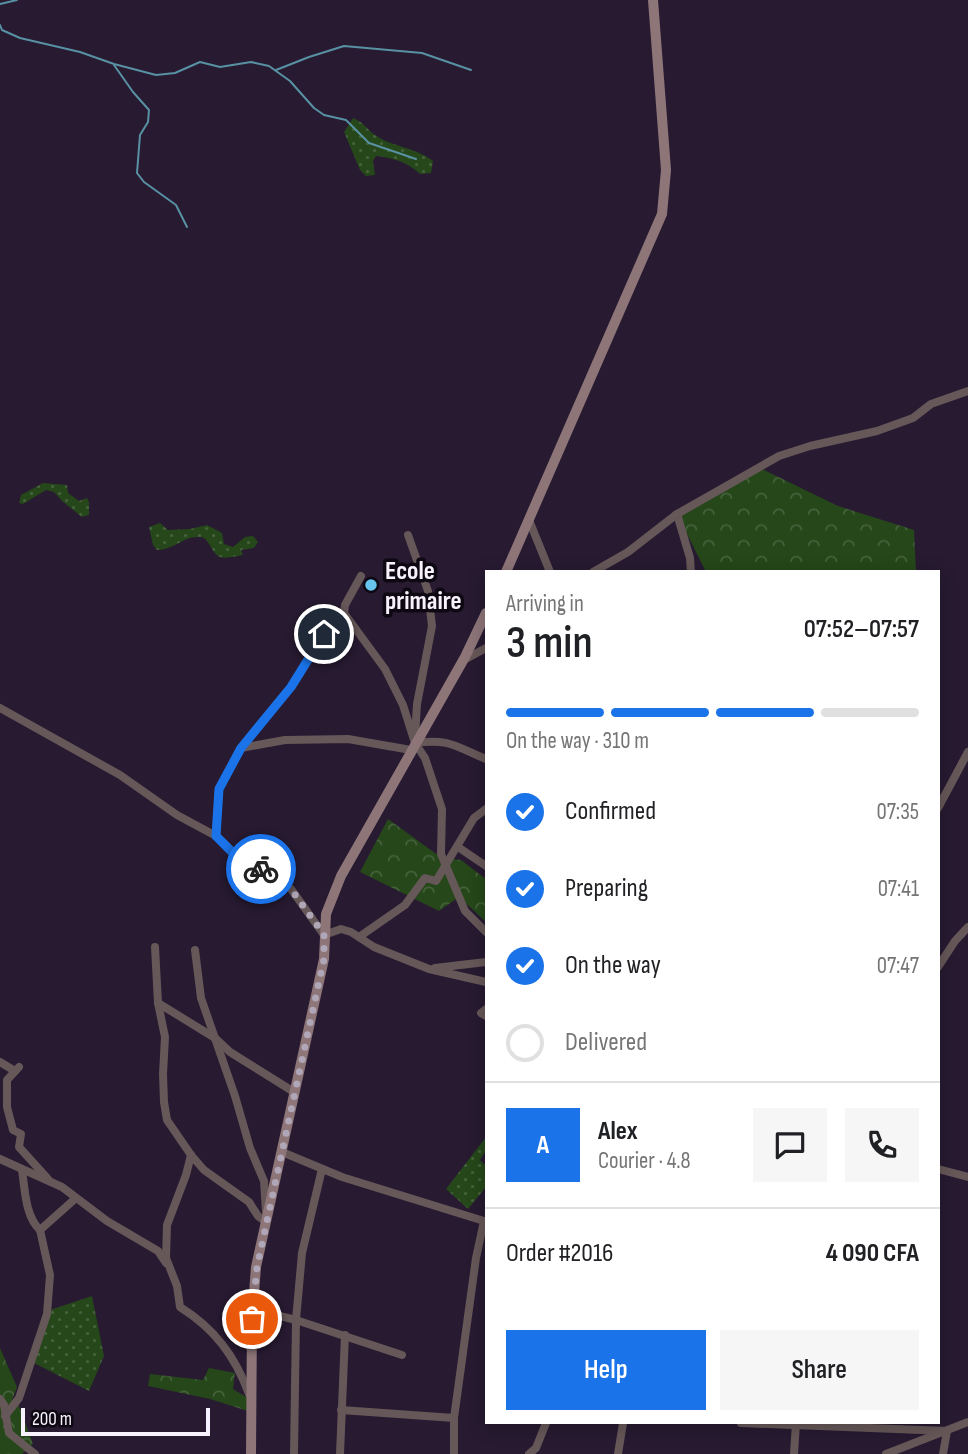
<!DOCTYPE html>
<html lang="en">
<head>
<meta charset="utf-8">
<style>
  :root { --surface:#fff; --page:#f6f6f6; --text:#202124; --muted:#757577; --line:#e0e0e0; --accent:#1a73e8 }
  body { margin:0; font-family:"Sofia Sans Condensed",sans-serif; background:var(--page); color:var(--text); height:100vh; display:flex; flex-direction:column; font-size:26px; white-space:nowrap }
  * { box-sizing:border-box; margin:0 }
  p { font-size:23px; color:var(--muted) }
  .icon { flex:none; width:38px; height:38px; fill:none; stroke:currentColor; stroke-width:2; stroke-linecap:round; stroke-linejoin:round }
  .map { position:relative; flex:1; overflow:hidden }
  .details { position:absolute; left:485px; top:570px; width:455px; height:854px; display:flex; flex-direction:column; background:var(--surface); border-radius:0px; box-shadow:0 4px 18px #0003 }
  .details>* { flex:none }
  .scale { position:absolute; left:21px; bottom:18px; width:189px; box-sizing:border-box; padding-left:7px; border:4px solid #f8f2ff; border-top:0; font-size:19px; line-height:24px; white-space:nowrap; color:#f8f2ff; -webkit-text-stroke:5px #0d0811; paint-order:stroke }
  .pin { position:absolute; display:grid; place-items:center; width:60px; height:60px; color:#fff; margin:-30px; border:4px solid #fff; border-radius:50%; box-shadow:0 2px 7px #0007 }
  .courier { position:absolute; display:grid; place-items:center; width:70px; height:70px; margin:-35px; border:5px solid #1a73e8; border-radius:50%; background:#fff; color:#222; box-shadow:0 2px 9px #0007 }
  .summary em { font-style:normal; font-weight:600 }
  .summary div { display:flex; flex-direction:column-reverse }
  .summary { display:flex; align-items:center; justify-content:space-between; height:119px; padding:0 21px }
  h1 { font-size:46px; font-weight:600; line-height:52px }
  .bar { display:grid; grid-template-columns:repeat(4,1fr); gap:10px 7px; align-content:center; height:84px; padding:0 21px }
  .bar i { height:9px; border-radius:5px; background:var(--line) }
  .bar .current { background:var(--accent) }
  .bar p { grid-column:span 4 }
  .line { display:flex; align-items:center; gap:18px; padding:0 21px; border-top:2px solid var(--line) }
  .line div { flex:1 }
  .round { display:grid; place-items:center; flex:none; width:74px; height:74px; border-radius:0px; background:var(--page) }
  ol { padding:0 21px; list-style:none }
  li { display:flex; align-items:center; gap:21px; height:77px }
  li p { margin-inline-start:auto }
  li .icon { padding:7px; border-radius:50%; background:var(--accent); color:#fff; stroke-width:4 }
  li:last-child { color:var(--muted) }
  li i { width:38px; height:38px; border:4px solid var(--line); border-radius:50% }
  .primary-button { display:flex; gap:14px; margin-top:auto; padding:14px 21px }
  .primary-button a { flex:1; height:80px; border-radius:0px; background:var(--accent); color:#fff; font-size:28px; font-weight:600; line-height:80px; text-align:center }
  .primary-button a+a { background:var(--page); color:var(--text) }
  .map>svg:first-child { display:block }
</style>
</head>
<body>
<div class="map">
<svg width="968" height="1454" viewBox="0 0 968 1454">
  <defs>
    <pattern id="grass-dots" width="8" height="8" patternUnits="userSpaceOnUse" patternTransform="scale(1.75)"><rect width="8" height="8" fill="#254719"/><path d="M2 2h.1M6 6h.1" fill="none" stroke="#45623c" stroke-width="1.8" stroke-linecap="round"/></pattern>
    <pattern id="forest-crowns" width="20" height="18" patternUnits="userSpaceOnUse" patternTransform="scale(1.75)"><rect width="20" height="18" fill="#254719"/><path d="M2 6a3 3 0 1 1 6 0M12 15a3 3 0 1 1 6 0" fill="none" stroke="#45623c"/></pattern>
  </defs>
  <rect width="100%" height="100%" fill="#271a31"/>
  <!-- grass -->
  <g fill="url(#grass-dots)">
    <path d="M353,118C365,123 365,128 375,135C392,147 415,147 433,161L431,173L420,174C407,162 394,158 376,156L373,161L375,175L366,176L360,170L344,132Z"/>
    <polygon points="43,483 67,485 68,493 79,501 87,498 89,502 89,515 82,517 62,501 54,492 46,490 23,504 19,503 21,495"/>
    <path d="M160,523L168,530L190,529L207,525L222,533L224,544L233,547L245,537L253,536L258,542L254,548L241,550L243,555C237,556 226,559 220,557C211,553 210,538 200,537C182,536 177,549 157,550L153,545L149,527Z"/>
    <polygon points="486,1137 486,1150 480,1160 486,1166 486,1187 468,1209 446,1189"/>
    <polygon points="92,1296 104,1356 89,1391 34,1363 50,1310"/>
  </g>
  <!-- forest -->
  <g fill="url(#forest-crowns)">
    <polygon points="758,467 838,506 914,530 916,572 706,572 677,514"/>
    <polygon points="388,819 442,858 461,860 486,879 486,922 459,897 439,911 360,872"/>
    <polygon points="0,1348 17,1387 12,1400 19,1406 33,1444 22,1454 0,1454"/>
    <polygon points="209,1368 235,1373 233,1389 251,1400 251,1412 210,1399 148,1386 150,1374 203,1380"/>
  </g>
  <g fill="none" stroke-linecap="round" stroke-linejoin="round">
    <!-- stream -->
    <g stroke="#5891a3" stroke-width="2">
      <polyline points="0,4 17,0"/>
      <polyline points="0,25 2,30 20,38 80,52 114,64 156,75 175,73 200,62 220,67 251,62 269,66 290,81 314,108 324,115 346,120 369,143 416,159"/>
      <polyline points="114,65 133,92 149,110 148,122 140,135 137,173 144,182 176,205 187,227"/>
      <polyline points="276,70 309,57 344,46 422,53 471,70"/>
    </g>
    <!-- street -->
    <g stroke="#665758" stroke-width="8">
      <polyline points="677,514 690,558 691,572"/>
      <polyline points="529,520 550,572"/>
      <polyline points="408,535 428,591 432,626 417,704 415,737"/>
      <polyline points="593,572 628,552 677,514 779,456 810,446 877,431 913,418 931,404 968,391"/>
      <polyline points="361,576 345,605 344,613 385,669 403,705 415,743 425,758 442,809 441,854 465,911 486,932"/>
      <polyline points="462,661 486,648"/>
      <polyline points="0,708 120,775 177,815 216,836 235,854 277,879 291,889 324,935 341,929 351,932 374,947 429,969 486,982"/>
      <path d="M415,743C450,738 456,747 486,759"/>
      <polyline points="241,748 285,740 348,739 411,750"/>
      <polyline points="938,808 968,752"/>
      <polyline points="216,836 219,789 241,748 291,687 324,634"/>
      <polyline points="458,847 486,866"/>
      <polyline points="359,937 405,905 425,878 436,881 474,818 486,809"/>
      <polyline points="155,947 158,1003 165,1037 163,1074 164,1102 167,1120 191,1155 204,1170 249,1202 258,1216 266,1222"/>
      <polyline points="195,950 201,998 235,1096 250,1148 264,1181 266,1212"/>
      <polyline points="938,967 955,941 968,927"/>
      <polyline points="435,968 486,962"/>
      <polyline points="158,1003 215,1038 230,1052 294,1092"/>
      <polyline points="486,1009 481,1013 486,1016"/>
      <polyline points="0,1062 15,1071"/>
      <polyline points="19,1067 7,1080 7,1107 13,1130 21,1134 19,1147 48,1179"/>
      <polyline points="282,1152 342,1177 484,1221 476,1258 454,1418 454,1454"/>
      <path d="M191,1155L186,1175L167,1225L166,1258L177,1286L180,1307C215,1329 235,1356 249,1394"/>
      <polyline points="0,1159 62,1187 107,1221 158,1251 166,1263"/>
      <polyline points="938,1169 968,1177"/>
      <path d="M22,1170C25,1189 25,1216 40,1230"/>
      <polyline points="252,1309 296,1320 302,1253 322,1169"/>
      <polyline points="0,1399 4,1405 9,1433 35,1454"/>
      <polyline points="341,1410 454,1418"/>
      <polyline points="5,1416 19,1398 47,1314 50,1275 40,1230 76,1198"/>
      <polyline points="741,1423 947,1431"/>
      <polyline points="294,1454 296,1320 402,1355"/>
      <polyline points="340,1454 345,1335"/>
      <polyline points="529,1454 536,1448 546,1423"/>
      <polyline points="618,1454 623,1423"/>
      <polyline points="794,1454 796,1423"/>
      <polyline points="886,1454 968,1422"/>
      <polyline points="943,1454 947,1431"/>
    </g>
    <!-- secondary -->
    <g stroke="#8d7578" stroke-width="10">
      <polyline points="506,572 662,214 666,170 653,0"/>
      <polyline points="251,1454 252,1319 256,1267 324,959 326,914 341,876 465,657 486,613"/>
    </g>
  </g>
  <g fill="none" stroke-linecap="round" stroke-linejoin="round">
    <!-- done -->
    <polyline stroke="#afa6b7" stroke-width="7" stroke-dasharray="0 12.6" points="252,1319 257,1267 324,959 324,935 317,925 291,889 261,869"/>
    <!-- route -->
    <polyline stroke="#1a73e8" stroke-width="9" points="261,869 235,855 216,836 219,789 241,748 291,687 324,634"/>
  </g>
  <!-- markers -->
  <circle fill="#66c4ef" stroke="#0d0811" stroke-width="2.5" cx="371" cy="585" r="7"/>
  <g text-anchor="middle" stroke-width="7" stroke-linejoin="round" paint-order="stroke">
    <!-- poi labels -->
    <g font-size="26" font-weight="bold" fill="#f8f2ff" stroke="#0d0811" text-anchor="start">
      <text x="385" y="579">Ecole<tspan x="385" dy="30">primaire</tspan></text>
    </g>
  </g>
</svg>
<div class="scale">200 m</div>
<div class="pin" style="left:252px;top:1319px;background:#ea580c"><svg class="icon" aria-label="bag" viewBox="0 0 24 24"><path d="M5 8h14l-1 12H6zM9 8a3 3 0 0 1 6 0"/></svg></div>
<div class="pin" style="left:324px;top:634px;background:#1f2937"><svg class="icon" aria-label="home" viewBox="0 0 24 24"><path d="M3 11l9-7 9 7M6 9v11h12V9"/></svg></div>
<div class="courier" style="left:261px;top:869px"><svg class="icon" aria-label="bike" viewBox="0 0 24 24"><circle cx="6" cy="16" r="4"/><circle cx="18" cy="16" r="4"/><path d="M6 16l4-8h5l3 8M10 8l3 8H6M13 5h3"/></svg></div>
<section class="details">
<div class="summary"><div><h1>3 min</h1><p>Arriving in</p></div><em>07:52–07:57</em></div>
<div class="bar"><i class="current"></i><i class="current"></i><i class="current"></i><i></i><p>On the way · 310 m</p></div>
<ol>
<li><svg class="icon" aria-label="check" viewBox="0 0 24 24"><path d="M5 12l5 5 9-10"/></svg>Confirmed<p>07:35</p></li>
<li><svg class="icon" aria-label="check" viewBox="0 0 24 24"><path d="M5 12l5 5 9-10"/></svg>Preparing<p>07:41</p></li>
<li><svg class="icon" aria-label="check" viewBox="0 0 24 24"><path d="M5 12l5 5 9-10"/></svg>On the way<p>07:47</p></li>
<li><i></i>Delivered</li>
</ol>
<div class="line" style="height:126px"><b class="round" style="background:var(--accent);color:#fff">A</b><div><b>Alex</b><p>Courier · 4.8</p></div><a class="round"><svg class="icon" aria-label="chat" viewBox="0 0 24 24"><path d="M4 5h16v11H9l-5 4z"/></svg></a><a class="round"><svg class="icon" aria-label="phone" viewBox="0 0 24 24"><path d="M5 4h4l2 5-3 2q2 4 5 5l2-3 5 2v4C11 20 4 13 5 4z"/></svg></a></div>
<div class="line" style="height:91px"><div>Order #2016</div><b>4 090 CFA</b></div>
<div class="primary-button"><a>Help</a><a>Share</a></div>
</section>
</div>
</body>
</html>
